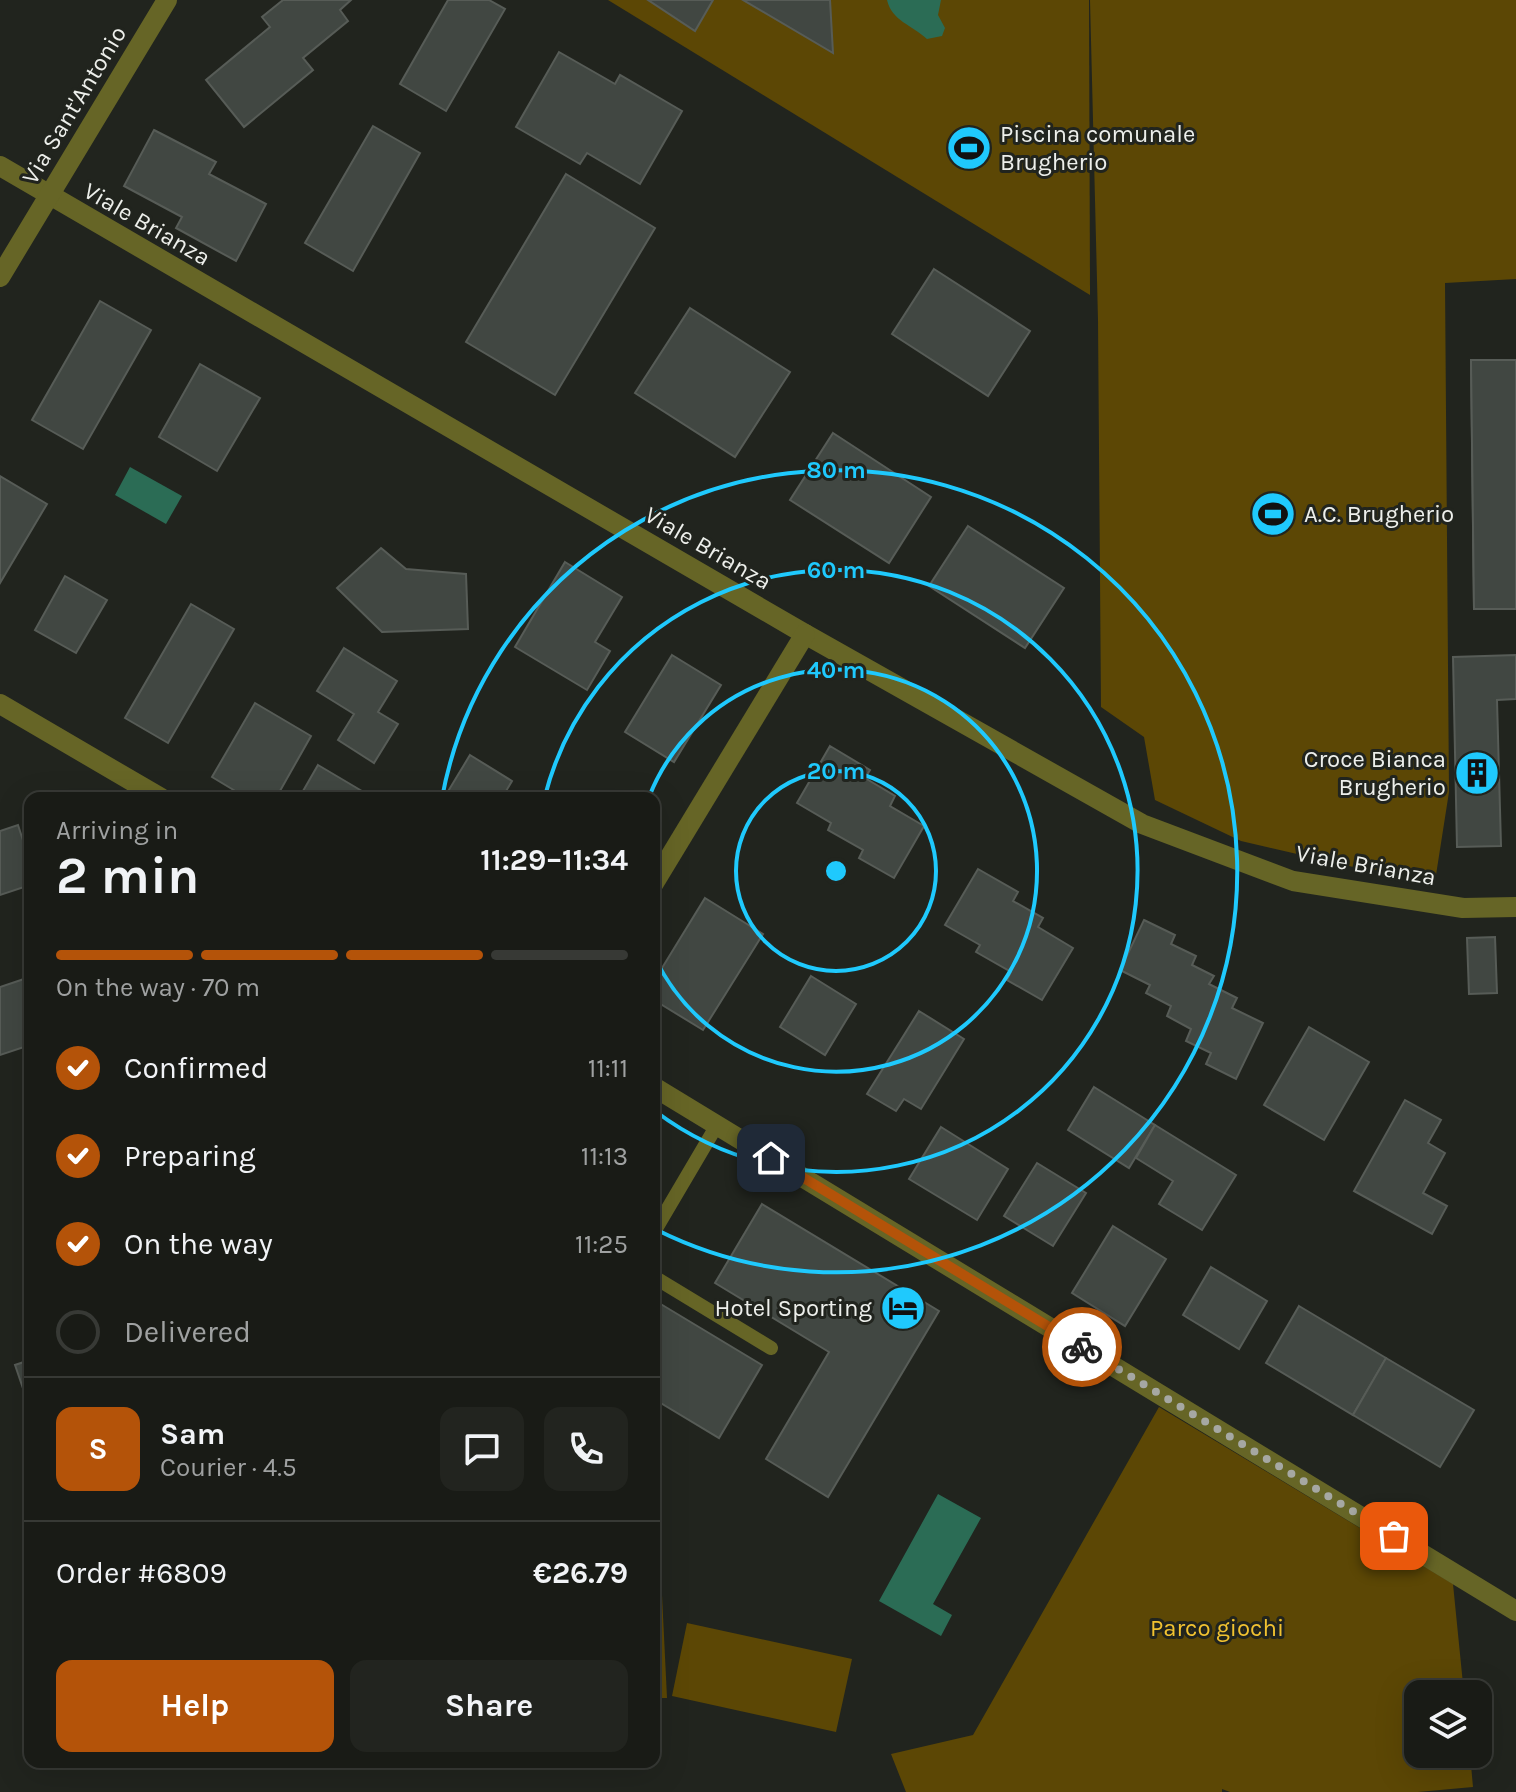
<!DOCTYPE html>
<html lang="en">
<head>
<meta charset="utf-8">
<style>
  :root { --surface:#191b16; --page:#22241f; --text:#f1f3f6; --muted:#9fa1a1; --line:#373935; --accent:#b45309 }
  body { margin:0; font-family:Karla,sans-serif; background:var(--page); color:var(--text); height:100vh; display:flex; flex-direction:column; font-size:30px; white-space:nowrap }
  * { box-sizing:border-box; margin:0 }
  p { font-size:26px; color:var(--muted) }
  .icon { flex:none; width:44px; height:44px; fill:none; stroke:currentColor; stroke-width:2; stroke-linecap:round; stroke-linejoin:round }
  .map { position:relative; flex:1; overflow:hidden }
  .side { position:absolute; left:24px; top:792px; width:636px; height:976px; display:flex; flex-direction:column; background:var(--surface); border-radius:16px; box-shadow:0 8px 32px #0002,0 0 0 2px var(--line) }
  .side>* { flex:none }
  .controls { position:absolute; left:1404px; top:1680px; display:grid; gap:16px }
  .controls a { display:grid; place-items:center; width:88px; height:88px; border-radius:16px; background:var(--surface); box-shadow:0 8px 32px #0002,0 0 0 2px var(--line); font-size:40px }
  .pin { position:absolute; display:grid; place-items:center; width:68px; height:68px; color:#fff; margin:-34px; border-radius:16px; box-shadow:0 4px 12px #0006 }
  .courier { position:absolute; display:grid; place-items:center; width:80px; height:80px; margin:-40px; border:6px solid #b45309; border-radius:50%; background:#fff; color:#222; box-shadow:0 2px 10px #0007 }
  .headline em { font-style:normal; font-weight:700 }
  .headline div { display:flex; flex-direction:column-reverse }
  .headline { display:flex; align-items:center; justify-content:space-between; height:136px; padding:0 32px }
  h1 { font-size:52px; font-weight:700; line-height:60px }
  .bar { display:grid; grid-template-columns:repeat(4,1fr); gap:12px 8px; align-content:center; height:96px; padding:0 32px }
  .bar i { height:10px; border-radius:6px; background:var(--line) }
  .bar .current { background:var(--accent) }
  .bar p { grid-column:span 4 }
  .line { display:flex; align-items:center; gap:20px; padding:0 32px; border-top:2px solid var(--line) }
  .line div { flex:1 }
  .round { display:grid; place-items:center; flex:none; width:84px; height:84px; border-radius:16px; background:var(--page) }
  ol { padding:0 32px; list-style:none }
  li { display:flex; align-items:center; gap:24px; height:88px }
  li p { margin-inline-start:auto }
  li .icon { padding:8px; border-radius:50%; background:var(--accent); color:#fff; stroke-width:4 }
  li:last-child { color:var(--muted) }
  li i { width:44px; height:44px; border:4px solid var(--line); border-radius:50% }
  .cta { display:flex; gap:16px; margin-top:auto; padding:16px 32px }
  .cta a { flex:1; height:92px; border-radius:16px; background:var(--accent); color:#fff; font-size:32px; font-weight:700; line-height:92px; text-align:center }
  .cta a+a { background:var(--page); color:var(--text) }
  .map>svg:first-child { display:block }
</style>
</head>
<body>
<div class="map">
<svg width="1516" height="1792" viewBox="0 0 1516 1792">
  <rect width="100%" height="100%" fill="#21241e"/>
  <!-- green -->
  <g fill="#5c4705">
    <polygon points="608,0 1089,0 1090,295"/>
    <polygon points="1090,0 1516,0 1516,279 1445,283 1449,792 1436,875 1362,869 1241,841 1155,800 1144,737 1101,707 1098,320"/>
    <polygon points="1159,1407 1453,1584 1464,1694 1418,1694 1418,1754 1470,1754 1473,1787 1418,1792 1230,1792 1222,1789 1222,1792 906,1792 891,1754 973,1735"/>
    <polygon points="654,1512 658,1512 667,1698 654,1698"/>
    <polygon points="687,1623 852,1659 836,1732 672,1696"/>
  </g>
  <!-- water -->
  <g fill="#2b6c55">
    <path d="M887,0H941L938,15L945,28L942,36L927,39C912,25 892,21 887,0Z"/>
    <polygon points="130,467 182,496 166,524 115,495"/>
    <polygon points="938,1494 981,1518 933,1604 952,1615 941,1636 879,1601"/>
  </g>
  <!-- building -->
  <g fill="#414742" stroke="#575c57" stroke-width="2">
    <polygon points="283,0 351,0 340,10 348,21 303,58 313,70 244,127 206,80 270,27 262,17"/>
    <polygon points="448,0 489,0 505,9 446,111 400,84"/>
    <polygon points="648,0 713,0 695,31"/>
    <polygon points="743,0 830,0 833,53"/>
    <polygon points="559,52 615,84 620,75 682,111 640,184 587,153 580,164 516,127"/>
    <polygon points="373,126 420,153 353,271 305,243"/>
    <polygon points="154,130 216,162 209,174 266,204 236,261 176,228 182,217 124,186"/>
    <polygon points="566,174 655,228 555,395 466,342"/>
    <polygon points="934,269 1030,331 988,396 892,334"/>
    <polygon points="100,301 151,330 83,449 32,420"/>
    <polygon points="690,308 790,372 735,457 635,393"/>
    <polygon points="1471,360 1516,360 1516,609 1474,609"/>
    <polygon points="1471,360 1516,360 1516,609 1474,609"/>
    <polygon points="200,364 260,398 217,471 159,437"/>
    <polygon points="833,433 931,497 889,563 790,500"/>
    <polygon points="0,476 47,504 0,583"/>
    <polygon points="968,526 1064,588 1025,648 929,586"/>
    <polygon points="381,548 406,569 466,574 468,629 382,632 337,588"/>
    <polygon points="565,562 622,597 595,642 610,651 587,690 515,647"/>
    <polygon points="65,576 107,600 76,653 35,630"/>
    <polygon points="191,604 234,629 168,743 125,718"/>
    <polygon points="344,648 397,681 378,712 398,724 374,763 338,740 354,714 317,691"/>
    <polygon points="672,655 721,685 674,762 625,732"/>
    <polygon points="1516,655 1516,699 1497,700 1501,846 1457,847 1453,657"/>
    <polygon points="255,703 311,736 276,798 247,798 212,777"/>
    <polygon points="830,746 870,770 865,778 895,796 890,806 924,826 894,878 859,858 863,850 828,830 831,823 797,803"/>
    <polygon points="470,755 512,781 502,798 444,798"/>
    <polygon points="318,765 372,797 372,798 299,798"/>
    <polygon points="18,825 30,862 30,885 0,895 0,831"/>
    <polygon points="978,869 1018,892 1013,901 1043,918 1038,927 1073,948 1042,1000 1007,980 1011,972 976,952 980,945 945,925"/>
    <polygon points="705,898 763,934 703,1030 654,1000 654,981"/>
    <polygon points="1144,920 1175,935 1171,944 1196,956 1192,965 1214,976 1209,984 1237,998 1232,1008 1263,1023 1236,1079 1206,1064 1211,1053 1186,1041 1191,1029 1167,1016 1171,1006 1146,993 1150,985 1120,970"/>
    <polygon points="1495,937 1497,993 1469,994 1467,938"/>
    <polygon points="811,976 856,1004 825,1055 780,1027"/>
    <polygon points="30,977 30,1045 0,1055 0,987"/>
    <polygon points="919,1011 964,1039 921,1109 904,1099 896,1111 867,1094"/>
    <polygon points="1309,1027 1369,1062 1324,1140 1264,1105"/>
    <polygon points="1094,1087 1155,1125 1129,1168 1068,1130"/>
    <polygon points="1405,1100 1441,1120 1428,1143 1445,1153 1423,1193 1447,1206 1432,1234 1354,1191"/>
    <polygon points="1155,1125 1236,1175 1202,1230 1159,1204 1173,1181 1136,1158"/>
    <polygon points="941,1127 1008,1169 977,1220 909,1179"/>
    <polygon points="1037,1163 1086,1193 1053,1246 1004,1216"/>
    <polygon points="762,1204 939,1311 828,1497 766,1459 829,1352 715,1283"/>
    <polygon points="1113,1226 1166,1259 1125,1326 1072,1293"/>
    <polygon points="1211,1267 1267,1301 1239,1349 1183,1315"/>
    <polygon points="654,1300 762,1365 719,1438 654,1399"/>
    <polygon points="1299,1306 1386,1358 1353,1415 1266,1363"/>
    <polygon points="1386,1358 1474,1410 1440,1467 1353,1415"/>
    <polygon points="30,1360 30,1409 15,1365"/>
  </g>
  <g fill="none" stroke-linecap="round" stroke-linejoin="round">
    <!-- lane -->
    <g stroke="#666526" stroke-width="14">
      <polyline points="654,1232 717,1125"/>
      <polyline points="654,1277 771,1348"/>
    </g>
    <!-- street -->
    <g stroke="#666526" stroke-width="20">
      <polyline points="0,166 805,634 1142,824 1293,881 1463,908 1516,907"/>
      <polyline points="0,277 167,0"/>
      <polyline points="0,704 161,798"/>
      <polyline points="654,883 805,634"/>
      <polyline points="654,1087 1516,1611"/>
    </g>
  </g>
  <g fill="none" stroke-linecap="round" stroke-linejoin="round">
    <!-- done -->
    <polyline stroke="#a6a8a3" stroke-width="8" stroke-dasharray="0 14.4" points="1082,1347 1394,1536"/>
    <!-- route -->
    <polyline stroke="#b45309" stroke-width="10" points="771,1158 1082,1347"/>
  </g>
  <!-- distance rings -->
  <g fill="none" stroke="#1fc9fd" stroke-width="4">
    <circle cx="836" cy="871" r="100"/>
    <path d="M649 797A201 201 0 1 1 655 958"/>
    <path d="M545 796A301 301 0 1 1 655 1111"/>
    <path d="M442 798A401 401 0 1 1 657 1230"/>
  </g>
  <!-- icons -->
  <defs>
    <g id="stadium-disc" transform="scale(2.3)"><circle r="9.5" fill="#1fc9fd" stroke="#21241e"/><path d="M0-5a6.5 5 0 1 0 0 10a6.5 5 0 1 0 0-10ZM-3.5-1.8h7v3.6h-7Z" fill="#111"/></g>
    <g id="building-disc" transform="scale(2.3)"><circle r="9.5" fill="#1fc9fd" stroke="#21241e"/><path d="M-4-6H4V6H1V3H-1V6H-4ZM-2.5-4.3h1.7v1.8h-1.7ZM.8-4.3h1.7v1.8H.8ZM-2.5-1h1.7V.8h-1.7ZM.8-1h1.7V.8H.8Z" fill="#111"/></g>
    <g id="hotel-disc" transform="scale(2.3)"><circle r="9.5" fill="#1fc9fd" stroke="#21241e"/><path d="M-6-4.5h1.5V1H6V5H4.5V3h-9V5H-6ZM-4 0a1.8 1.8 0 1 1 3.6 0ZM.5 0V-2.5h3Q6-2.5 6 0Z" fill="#111"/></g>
  </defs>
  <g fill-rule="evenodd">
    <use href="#stadium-disc" x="969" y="148"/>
    <use href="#stadium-disc" x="1273" y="514"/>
    <use href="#building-disc" x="1477" y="773"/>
    <use href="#hotel-disc" x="903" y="1308"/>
  </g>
  <g text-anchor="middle" stroke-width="6" stroke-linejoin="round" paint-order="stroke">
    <!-- street labels -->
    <g font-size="24" fill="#edefeb" stroke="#21241e">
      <text transform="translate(74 105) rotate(-59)" y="8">Via Sant'Antonio</text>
      <text transform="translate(147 224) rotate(30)" y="8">Viale Brianza</text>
      <text transform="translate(708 548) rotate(30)" y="8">Viale Brianza</text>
      <text transform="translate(1366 865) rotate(10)" y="8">Viale Brianza</text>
    </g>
    <!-- poi labels -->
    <g font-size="24" fill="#edefeb" stroke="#21241e" text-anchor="start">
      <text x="1000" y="142">Piscina comunale<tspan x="1000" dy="28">Brugherio</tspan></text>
      <text x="1304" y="522">A.C. Brugherio</text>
      <text x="1446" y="767" text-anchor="end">Croce Bianca<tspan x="1446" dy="28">Brugherio</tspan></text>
      <text x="872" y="1316" text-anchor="end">Hotel Sporting</text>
    </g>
    <!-- park labels -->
    <g font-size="24" fill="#f1c230" stroke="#21241e">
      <text x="1217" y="1636">Parco giochi</text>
    </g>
  </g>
  <circle cx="836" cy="871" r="12" fill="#1fc9fd" stroke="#21241e" stroke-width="4"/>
  <g font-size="24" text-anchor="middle" font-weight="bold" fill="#1fc9fd" stroke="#21241e" stroke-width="6" stroke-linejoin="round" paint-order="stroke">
    <text x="836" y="478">80 m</text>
    <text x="836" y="578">60 m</text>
    <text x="836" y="678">40 m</text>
    <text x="836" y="779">20 m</text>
  </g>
</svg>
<div class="controls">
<a><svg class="icon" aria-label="layers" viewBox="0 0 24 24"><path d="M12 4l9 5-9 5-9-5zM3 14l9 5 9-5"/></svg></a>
</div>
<div class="pin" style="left:1394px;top:1536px;background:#ea580c"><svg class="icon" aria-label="bag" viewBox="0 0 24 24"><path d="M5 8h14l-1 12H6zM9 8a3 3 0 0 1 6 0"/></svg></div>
<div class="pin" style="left:771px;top:1158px;background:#1f2937"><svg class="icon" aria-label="home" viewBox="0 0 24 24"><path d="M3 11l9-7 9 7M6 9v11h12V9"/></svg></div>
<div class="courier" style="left:1082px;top:1347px"><svg class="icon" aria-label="bike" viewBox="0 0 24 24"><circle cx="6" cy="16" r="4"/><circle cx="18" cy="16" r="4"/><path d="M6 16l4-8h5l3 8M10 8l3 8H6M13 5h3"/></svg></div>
<section class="side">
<div class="headline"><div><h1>2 min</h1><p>Arriving in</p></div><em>11:29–11:34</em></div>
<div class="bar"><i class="current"></i><i class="current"></i><i class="current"></i><i></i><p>On the way · 70 m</p></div>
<ol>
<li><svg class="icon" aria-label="check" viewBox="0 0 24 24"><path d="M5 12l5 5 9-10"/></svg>Confirmed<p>11:11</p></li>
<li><svg class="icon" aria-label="check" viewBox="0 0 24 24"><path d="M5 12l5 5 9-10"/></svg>Preparing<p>11:13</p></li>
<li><svg class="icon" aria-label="check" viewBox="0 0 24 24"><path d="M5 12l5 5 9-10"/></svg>On the way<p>11:25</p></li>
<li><i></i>Delivered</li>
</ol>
<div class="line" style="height:144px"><b class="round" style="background:var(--accent);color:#fff">S</b><div><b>Sam</b><p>Courier · 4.5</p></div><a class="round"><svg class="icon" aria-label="chat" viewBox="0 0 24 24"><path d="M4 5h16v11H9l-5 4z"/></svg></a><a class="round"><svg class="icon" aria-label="phone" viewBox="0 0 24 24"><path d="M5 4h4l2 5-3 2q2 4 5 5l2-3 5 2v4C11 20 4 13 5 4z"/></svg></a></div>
<div class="line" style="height:104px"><div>Order #6809</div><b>€26.79</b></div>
<div class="cta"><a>Help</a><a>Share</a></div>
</section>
</div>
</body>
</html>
